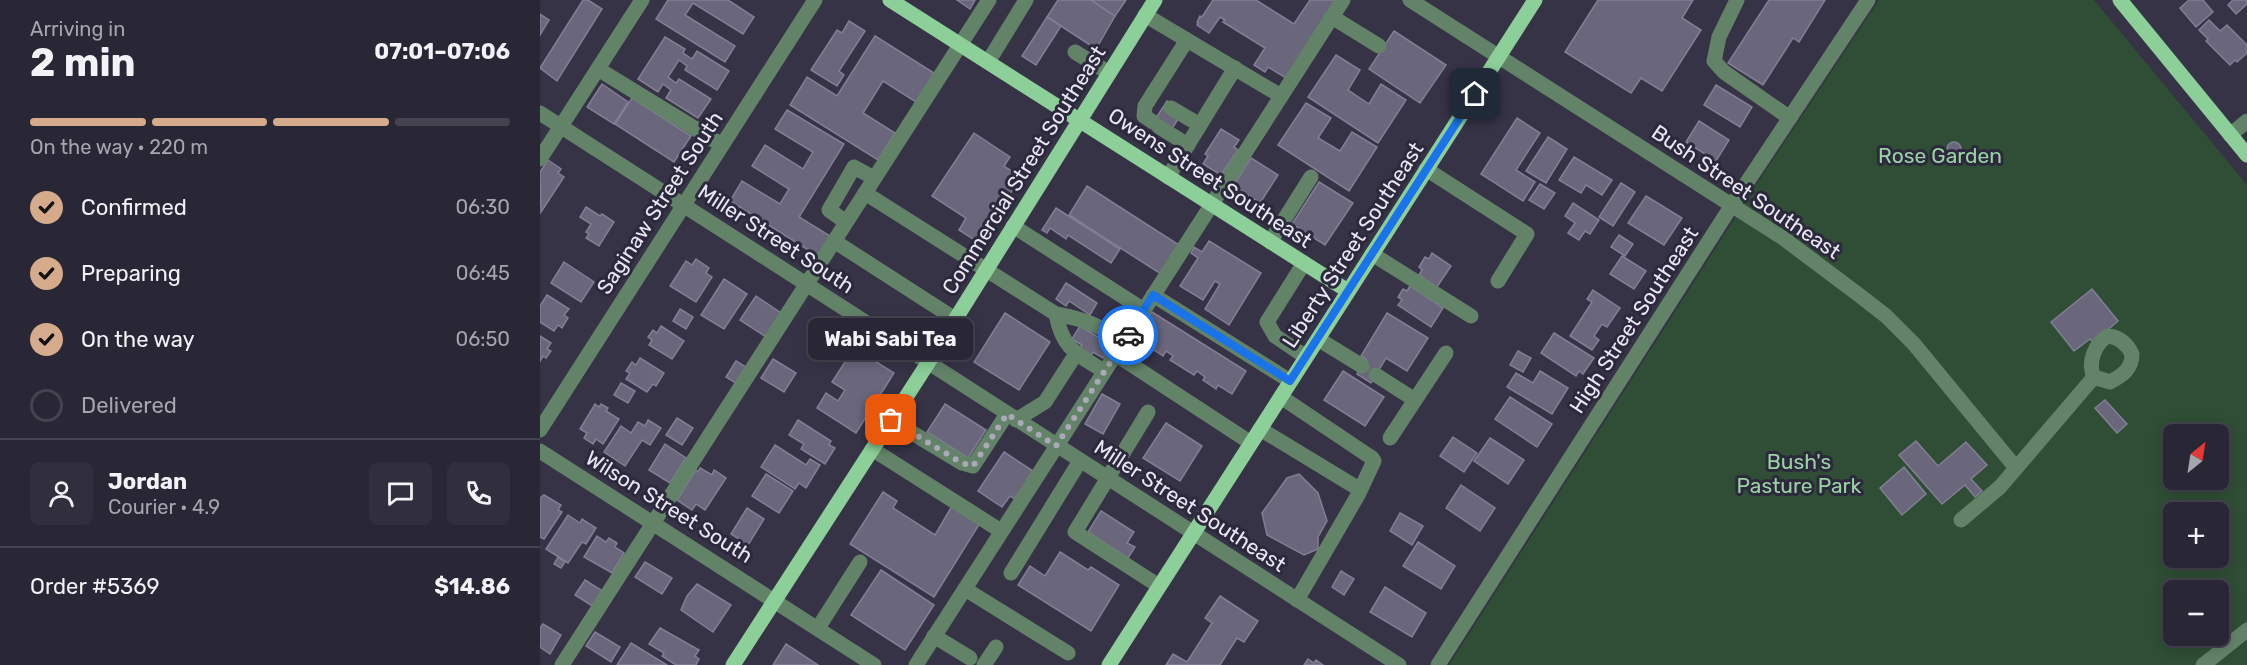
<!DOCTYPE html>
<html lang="en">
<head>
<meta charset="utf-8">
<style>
  :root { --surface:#292635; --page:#312e3d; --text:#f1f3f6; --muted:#a5a5ad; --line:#454350; --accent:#d6ab8b }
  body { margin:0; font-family:Rubik,sans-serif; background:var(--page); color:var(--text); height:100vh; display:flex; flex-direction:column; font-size:22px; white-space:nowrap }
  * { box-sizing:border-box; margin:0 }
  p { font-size:20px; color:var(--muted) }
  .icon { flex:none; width:33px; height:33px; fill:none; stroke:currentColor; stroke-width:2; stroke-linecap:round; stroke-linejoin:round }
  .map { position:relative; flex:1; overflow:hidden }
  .drawer { display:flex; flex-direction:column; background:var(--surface); width:540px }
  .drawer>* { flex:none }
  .needle { width:39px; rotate:30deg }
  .controls { position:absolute; left:1623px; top:424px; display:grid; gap:12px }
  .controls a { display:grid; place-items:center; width:66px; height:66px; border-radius:9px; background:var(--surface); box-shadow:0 3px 15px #0003,0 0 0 2px var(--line); font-size:30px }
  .pin { position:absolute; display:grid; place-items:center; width:51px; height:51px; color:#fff; margin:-26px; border-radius:12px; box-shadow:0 3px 9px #0006 }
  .courier { position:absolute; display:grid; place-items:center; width:60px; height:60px; margin:-30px; border:4px solid #1a73e8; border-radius:50%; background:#fff; color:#222; box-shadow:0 2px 8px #0007 }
  .bubble { position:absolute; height:42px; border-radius:9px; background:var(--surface); box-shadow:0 3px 15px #0003,0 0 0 2px var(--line); font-size:20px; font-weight:700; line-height:42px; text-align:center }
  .head em { font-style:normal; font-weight:700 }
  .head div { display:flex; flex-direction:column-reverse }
  .head { display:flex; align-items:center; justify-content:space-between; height:102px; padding:0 30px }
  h1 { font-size:39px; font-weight:700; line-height:45px }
  .bar { display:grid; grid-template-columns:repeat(4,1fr); gap:9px 6px; align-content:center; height:72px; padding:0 30px }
  .bar i { height:8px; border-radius:4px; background:var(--line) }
  .bar .selected { background:var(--accent) }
  .bar p { grid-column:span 4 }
  .line { display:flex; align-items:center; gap:15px; padding:0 30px; border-top:2px solid var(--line) }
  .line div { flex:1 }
  .round { display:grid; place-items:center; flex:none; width:63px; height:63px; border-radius:9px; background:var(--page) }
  ol { padding:0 30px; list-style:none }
  li { display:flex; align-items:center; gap:18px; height:66px }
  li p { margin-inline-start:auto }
  li .icon { padding:6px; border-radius:50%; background:var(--accent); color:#111; stroke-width:4 }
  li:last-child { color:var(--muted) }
  li i { width:33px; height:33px; border:3px solid var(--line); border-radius:50% }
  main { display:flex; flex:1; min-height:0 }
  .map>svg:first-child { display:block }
</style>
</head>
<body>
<main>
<section class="drawer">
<div class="head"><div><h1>2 min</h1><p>Arriving in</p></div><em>07:01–07:06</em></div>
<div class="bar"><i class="selected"></i><i class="selected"></i><i class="selected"></i><i></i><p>On the way · 220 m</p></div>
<ol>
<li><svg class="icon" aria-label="check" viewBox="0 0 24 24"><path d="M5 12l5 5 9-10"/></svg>Confirmed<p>06:30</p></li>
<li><svg class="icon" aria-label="check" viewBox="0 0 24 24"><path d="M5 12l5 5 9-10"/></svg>Preparing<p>06:45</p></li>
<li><svg class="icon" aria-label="check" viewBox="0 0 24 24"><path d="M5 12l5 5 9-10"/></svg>On the way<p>06:50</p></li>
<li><i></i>Delivered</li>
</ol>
<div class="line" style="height:108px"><a class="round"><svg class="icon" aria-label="person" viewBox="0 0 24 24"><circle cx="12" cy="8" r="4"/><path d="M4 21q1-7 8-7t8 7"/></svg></a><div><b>Jordan</b><p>Courier · 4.9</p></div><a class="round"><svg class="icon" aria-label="chat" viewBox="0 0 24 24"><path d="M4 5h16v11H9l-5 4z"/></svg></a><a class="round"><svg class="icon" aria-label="phone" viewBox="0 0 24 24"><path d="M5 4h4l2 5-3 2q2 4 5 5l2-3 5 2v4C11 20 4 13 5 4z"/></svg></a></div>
<div class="line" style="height:78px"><div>Order #5369</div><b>$14.86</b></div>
</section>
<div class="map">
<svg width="1707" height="665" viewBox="0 0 1707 665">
  <rect width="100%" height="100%" fill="#373347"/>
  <!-- green -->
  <path fill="#2f4e35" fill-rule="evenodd" d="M1339,0H1554L1707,185V665H909L1218,182ZM1634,435H1678V480H1634ZM1634,513H1678V558H1634ZM1634,591H1678V636H1634Z"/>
  <!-- building -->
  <g fill="#6a667c" stroke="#827e95" stroke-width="1.5">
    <polygon points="43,0 48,0 62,9 17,81 0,68"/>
    <polygon points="128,0 188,0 214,17 203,34 153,3 145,15 195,46 185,62 116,19"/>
    <polygon points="417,0 435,0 430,9"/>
    <polygon points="518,0 551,0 575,16 556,49 507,17"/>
    <polygon points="551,0 586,0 575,16"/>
    <polygon points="673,0 716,0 754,24 770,0 797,0 746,78 728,67 725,72 714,65 725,48 683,22 685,20 680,17 669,33 657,25 658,23 657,22 660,16 662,17"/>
    <polygon points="1058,0 1153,0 1142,18 1161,30 1122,91 1101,78 1091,93 1025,52"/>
    <polygon points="1229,0 1285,0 1259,42 1253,38 1223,85 1188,63"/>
    <polygon points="1649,0 1663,0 1673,12 1656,27 1640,8"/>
    <polygon points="1693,0 1706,0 1707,4 1696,14 1688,5"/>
    <polygon points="0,14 9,20 0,35"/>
    <polygon points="507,17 521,26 496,65 482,56"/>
    <polygon points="1669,20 1680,31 1687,25 1707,45 1707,53 1697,62 1695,60 1690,65 1666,41 1668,39 1659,30"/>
    <polygon points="309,21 325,31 299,71 304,75 297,86 271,70 297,30 302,33"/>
    <polygon points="854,31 906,65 880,103 829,69"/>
    <polygon points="335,36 394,73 376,102 343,81 323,113 355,133 338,160 250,105 267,77 297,96"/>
    <polygon points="125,37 145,49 143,53 152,59 157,51 189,71 177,90 145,70 147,66 139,60 128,77 136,83 139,79 171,99 158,118 126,98 131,90 123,84 118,92 98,79"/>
    <polygon points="796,55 820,70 808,90 829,104 841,84 866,100 838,143 768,97"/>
    <polygon points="62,84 88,102 74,124 47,107"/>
    <polygon points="1176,85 1212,107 1200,127 1164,105"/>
    <polygon points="92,98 151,136 134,162 75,124"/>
    <polygon points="627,101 633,104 638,119 632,129 611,126"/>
    <polygon points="766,103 791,118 778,138 800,151 812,132 837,147 809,191 738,145"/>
    <polygon points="247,110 304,144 259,217 290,236 278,256 190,201 202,181 240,204 249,189 212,166 225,145 263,169 273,152 235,129"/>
    <polygon points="977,118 1000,133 976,170 995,182 983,201 941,174"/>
    <polygon points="1159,121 1189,140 1176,161 1146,142"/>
    <polygon points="681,129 699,140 694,147 698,150 681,175 663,164 668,156 665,154"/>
    <polygon points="434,133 470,157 464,166 476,174 472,179 477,183 439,243 419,230 426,218 392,196"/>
    <polygon points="1008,137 1027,149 1006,183 986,171"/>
    <circle cx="1414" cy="149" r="7"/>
    <polygon points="1034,157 1072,180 1062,195 1046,185 1041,193 1019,180"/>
    <polygon points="711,158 738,175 720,203 693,186"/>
    <polygon points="8,160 21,169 18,173 24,177 1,212 0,172"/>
    <polygon points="779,182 813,203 785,245 752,224"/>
    <polygon points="1081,183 1095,192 1073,226 1059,217"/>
    <polygon points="1000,184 1015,193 1004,209 989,200"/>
    <polygon points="547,186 639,245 621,274 529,215"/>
    <polygon points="1106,196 1142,218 1124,245 1088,223"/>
    <polygon points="1033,203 1059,220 1050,234 1045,231 1039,240 1028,233 1035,223 1025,216"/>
    <polygon points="46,207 60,216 62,214 74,222 59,246 46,238 49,234 46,232 51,224 40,217"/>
    <polygon points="516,208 580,249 571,263 528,235 526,239 510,228 507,233 502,230"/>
    <polygon points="1079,235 1093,244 1085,256 1071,247"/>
    <polygon points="669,241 721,273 689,325 665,309 680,284 675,281 663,300 640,286 658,258 651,253 654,247 662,252"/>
    <polygon points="892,253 911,266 897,287 879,275 882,270 879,267 885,257 889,259"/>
    <polygon points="1082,256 1106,271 1094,289 1070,274"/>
    <polygon points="156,259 169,268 166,273 172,277 156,302 130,286 146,261 152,265"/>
    <polygon points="24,262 54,282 41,302 11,283"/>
    <polygon points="184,279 207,294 184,329 161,315"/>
    <polygon points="526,283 557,303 550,315 529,301 526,306 516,299"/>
    <polygon points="870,286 903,308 891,327 858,305 862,300 858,297 863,289 867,291"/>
    <polygon points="1552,289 1578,321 1553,342 1550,339 1534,351 1511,322"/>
    <polygon points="1053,290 1080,308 1067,327 1062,324 1054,336 1059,340 1052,350 1030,336 1052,302 1047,299"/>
    <polygon points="7,295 29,309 24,315 28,318 22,328 18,325 14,331 0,322 0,306"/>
    <polygon points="216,296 241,313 226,337 200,320"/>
    <polygon points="140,309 153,317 146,329 133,321"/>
    <polygon points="612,312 706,371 692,394 678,385 676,389 663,380 665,377 657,371 654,375 630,360 633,356 626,351 623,356 600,341 603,336 598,334"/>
    <polygon points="465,313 510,342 479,390 434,362"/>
    <polygon points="847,313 888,338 867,371 846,358 831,383 817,374 826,359 821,356"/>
    <polygon points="121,326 144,341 132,359 109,345 112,340 108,337 113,330 117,333"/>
    <polygon points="540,326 571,345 563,358 553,352 551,356 539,349 542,345 532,339"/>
    <polygon points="1014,333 1054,358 1043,374 1039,371 1036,376 1001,353"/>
    <polygon points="0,336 11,343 7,349 11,351 6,358 3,356 0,361"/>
    <polygon points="314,348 354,373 316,433 277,408 286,393 298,401 305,390 292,382"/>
    <polygon points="978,351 991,358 983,372 970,365"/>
    <polygon points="100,358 124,373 116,386 113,384 107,392 86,379 90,373 86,371 92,362 96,365"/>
    <polygon points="233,359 256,373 244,392 221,378"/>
    <polygon points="196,361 209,369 199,385 186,377"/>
    <polygon points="803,371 844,397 825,426 784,400"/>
    <polygon points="1000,371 1028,388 1012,414 967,387 976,373 993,383"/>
    <polygon points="81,383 95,391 88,403 74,395"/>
    <polygon points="562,394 580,404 563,434 545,424"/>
    <polygon points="970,397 1012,424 997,447 955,419"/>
    <polygon points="1565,400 1587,424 1577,433 1555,408"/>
    <polygon points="55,404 59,407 61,404 68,408 66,411 79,419 63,444 56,439 53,444 44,438 47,433 40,429"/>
    <polygon points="405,404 446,430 428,458 387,432"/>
    <polygon points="137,418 153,428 142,445 126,435"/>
    <polygon points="108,420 121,428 110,445 102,440 85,466 64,452 81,426 91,433 98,422 105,426"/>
    <polygon points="258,420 291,441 289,445 295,448 285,464 261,449 264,444 249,435"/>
    <polygon points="626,423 662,446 640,481 603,458"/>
    <polygon points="913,437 937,453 924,472 900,456"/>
    <polygon points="950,438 984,460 968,484 934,461"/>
    <polygon points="1376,441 1398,466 1426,442 1447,465 1431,479 1442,491 1435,497 1425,485 1402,504 1359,455"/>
    <polygon points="125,444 146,458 130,483 109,470"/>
    <polygon points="235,445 266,465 270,459 280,465 266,488 259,483 255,489 221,467"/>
    <polygon points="464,452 493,471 475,499 470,496 462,507 438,491"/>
    <polygon points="1364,467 1386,494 1362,515 1340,488"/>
    <polygon points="160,468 172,475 174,470 186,478 165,510 156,504 152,510 137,500 156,470 158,472"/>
    <polygon points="226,474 253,491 239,513 212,496"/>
    <polygon points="759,474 778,493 787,521 778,537 778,549 764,555 727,535 722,513 747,478"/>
    <polygon points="921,485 955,508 940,531 906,508"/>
    <polygon points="343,492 357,501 353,508 395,535 412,506 440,523 394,597 310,544"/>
    <polygon points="4,495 21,505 18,510 22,512 4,539 0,537 0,498"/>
    <polygon points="207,508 224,519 208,545 191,534"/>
    <polygon points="561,511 594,532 587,543 595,547 588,558 548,532"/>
    <polygon points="860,513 883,526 872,545 850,531"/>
    <polygon points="28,515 40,523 42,519 56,528 46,544 42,542 28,563 6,549"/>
    <polygon points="57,536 66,542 69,538 77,543 75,547 84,553 72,573 44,557"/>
    <polygon points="878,542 915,566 901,589 863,566"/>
    <polygon points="520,552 548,570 551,567 579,585 551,631 478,585 490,566 505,576"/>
    <polygon points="18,557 25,562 21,568 14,564"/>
    <polygon points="105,562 132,578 122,594 95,577"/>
    <polygon points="341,570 394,605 365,650 311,615"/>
    <polygon points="801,571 814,579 804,595 792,587"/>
    <polygon points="45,580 64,592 54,607 35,595"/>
    <polygon points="157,584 191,605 173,632 141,610 147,596"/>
    <polygon points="845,587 886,613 872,637 830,612"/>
    <polygon points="680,596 718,621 704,642 697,638 680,665 626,665 633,654 647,662 672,623 665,618"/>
    <polygon points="3,624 21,635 10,654 0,647 0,628"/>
    <polygon points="120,628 159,650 155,656 159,659 156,665 136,665 122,656 124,653 109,644"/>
    <polygon points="55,632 80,647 71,662 46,646"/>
    <polygon points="91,643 127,665 77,665"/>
    <polygon points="246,644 278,665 233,665"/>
    <polygon points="768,659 774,663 776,660 783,665 764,665"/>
  </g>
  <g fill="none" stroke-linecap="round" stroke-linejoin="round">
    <!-- minor -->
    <g stroke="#638369" stroke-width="15">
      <polyline points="870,0 1243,238 1319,295 1346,316 1374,344 1476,468"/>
      <polyline points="1197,0 1179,37 1174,61 1184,72 1250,118"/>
      <polyline points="605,15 741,96"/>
      <polyline points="792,17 839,46"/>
      <polyline points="535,52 569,73"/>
      <polyline points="448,62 486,0"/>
      <polyline points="58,69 182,145"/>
      <polyline points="631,108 660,125"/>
      <polyline points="0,113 859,665"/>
      <polyline points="613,122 604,116 605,106 647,40"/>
      <polyline points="619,127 648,145"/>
      <polyline points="1690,135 1707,121"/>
      <polyline points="0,159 102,0"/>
      <polyline points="886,169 987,234 958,281"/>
      <polyline points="628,177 695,68"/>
      <path d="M325,193L516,314C544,319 560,326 584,341"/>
      <polyline points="306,222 289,210 314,167 334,178"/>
      <polyline points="473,226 604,310"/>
      <polyline points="294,241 415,319"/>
      <polyline points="730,242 771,177"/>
      <polyline points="832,254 931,316"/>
      <polyline points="764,263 727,322 735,336 766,357"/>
      <polyline points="613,295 750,381"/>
      <path d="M516,314C522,348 536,354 564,371"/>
      <path d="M1568,336C1579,337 1587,344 1592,354C1592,369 1583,375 1570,382L1554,377C1547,363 1555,343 1568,336Z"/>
      <polyline points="778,339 822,366"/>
      <polyline points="575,354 711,443"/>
      <polyline points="836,375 875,400"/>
      <polyline points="741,397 832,458 834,461 818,495 757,600"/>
      <polyline points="608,412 535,532 619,586"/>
      <polyline points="351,420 422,463 433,466 467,414"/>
      <polyline points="476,420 505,402 532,360"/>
      <polyline points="720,429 819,489"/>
      <polyline points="0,430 275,0"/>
      <polyline points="850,438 906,353"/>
      <polyline points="332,449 461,531"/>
      <polyline points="0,451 334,665"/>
      <polyline points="1421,520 1460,487 1554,377"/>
      <polyline points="471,573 540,461"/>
      <polyline points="425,589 528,653"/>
      <polyline points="278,628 320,562"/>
      <polyline points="394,636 430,658"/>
      <polyline points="22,665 449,0"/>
      <polyline points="376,665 803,0"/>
      <polyline points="444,665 456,647"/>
      <polyline points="898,665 1192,205 1328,0"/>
      <polyline points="1663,665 1707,630"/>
    </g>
    <!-- major -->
    <g stroke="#8ccf99" stroke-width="15">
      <polyline points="350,0 808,291"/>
      <polyline points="1580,0 1707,155"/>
      <polyline points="193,665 388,363 615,0"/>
      <polyline points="569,665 995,0"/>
    </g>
  </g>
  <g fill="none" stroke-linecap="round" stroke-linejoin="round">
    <!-- done -->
    <polyline stroke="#aba8b7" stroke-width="6" stroke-dasharray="0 10.8" points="351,420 422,463 433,466 467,414 516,446 588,335"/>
    <!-- route -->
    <polyline stroke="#1a73e8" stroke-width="8" points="588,335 613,295 750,381 935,94"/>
  </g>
  <g text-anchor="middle" stroke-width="6" stroke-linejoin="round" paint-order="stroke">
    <!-- park labels -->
    <g font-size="21" fill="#99d3a3" stroke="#2d293d">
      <text x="1400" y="163">Rose Garden</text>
      <text x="1259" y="469">Bush's<tspan x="1259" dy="24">Pasture Park</tspan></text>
    </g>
    <!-- street labels -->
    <g font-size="21" fill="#e9e7f4" stroke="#2d293d">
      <text transform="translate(484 170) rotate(-58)" y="7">Commercial Street Southeast</text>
      <text transform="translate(670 178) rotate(33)" y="7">Owens Street Southeast</text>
      <text transform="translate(1206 192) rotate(34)" y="7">Bush Street Southeast</text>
      <text transform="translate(120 203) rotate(-57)" y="7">Saginaw Street South</text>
      <text transform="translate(236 239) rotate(33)" y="7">Miller Street South</text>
      <text transform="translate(813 245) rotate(-57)" y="7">Liberty Street Southeast</text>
      <text transform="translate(1094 320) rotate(-57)" y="7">High Street Southeast</text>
      <text transform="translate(650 506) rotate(33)" y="7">Miller Street Southeast</text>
      <text transform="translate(129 507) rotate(32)" y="7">Wilson Street South</text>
    </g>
  </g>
</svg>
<div class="controls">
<a><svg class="needle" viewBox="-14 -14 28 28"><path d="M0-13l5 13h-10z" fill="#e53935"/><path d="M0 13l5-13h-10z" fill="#a5a5ad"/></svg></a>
<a>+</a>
<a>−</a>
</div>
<div class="pin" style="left:351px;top:420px;background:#ea580c"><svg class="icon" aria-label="bag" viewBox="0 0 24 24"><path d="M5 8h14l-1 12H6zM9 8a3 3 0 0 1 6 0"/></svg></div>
<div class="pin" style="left:935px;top:94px;background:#1f2937"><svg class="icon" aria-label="home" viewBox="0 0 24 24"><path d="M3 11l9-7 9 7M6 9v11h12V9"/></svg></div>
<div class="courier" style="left:588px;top:335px"><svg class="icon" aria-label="car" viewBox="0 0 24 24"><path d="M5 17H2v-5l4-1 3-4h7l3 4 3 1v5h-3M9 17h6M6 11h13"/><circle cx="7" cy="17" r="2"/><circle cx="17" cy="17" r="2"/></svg></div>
<div class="bubble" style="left:268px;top:318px;width:165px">Wabi Sabi Tea</div>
</div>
</main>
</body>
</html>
